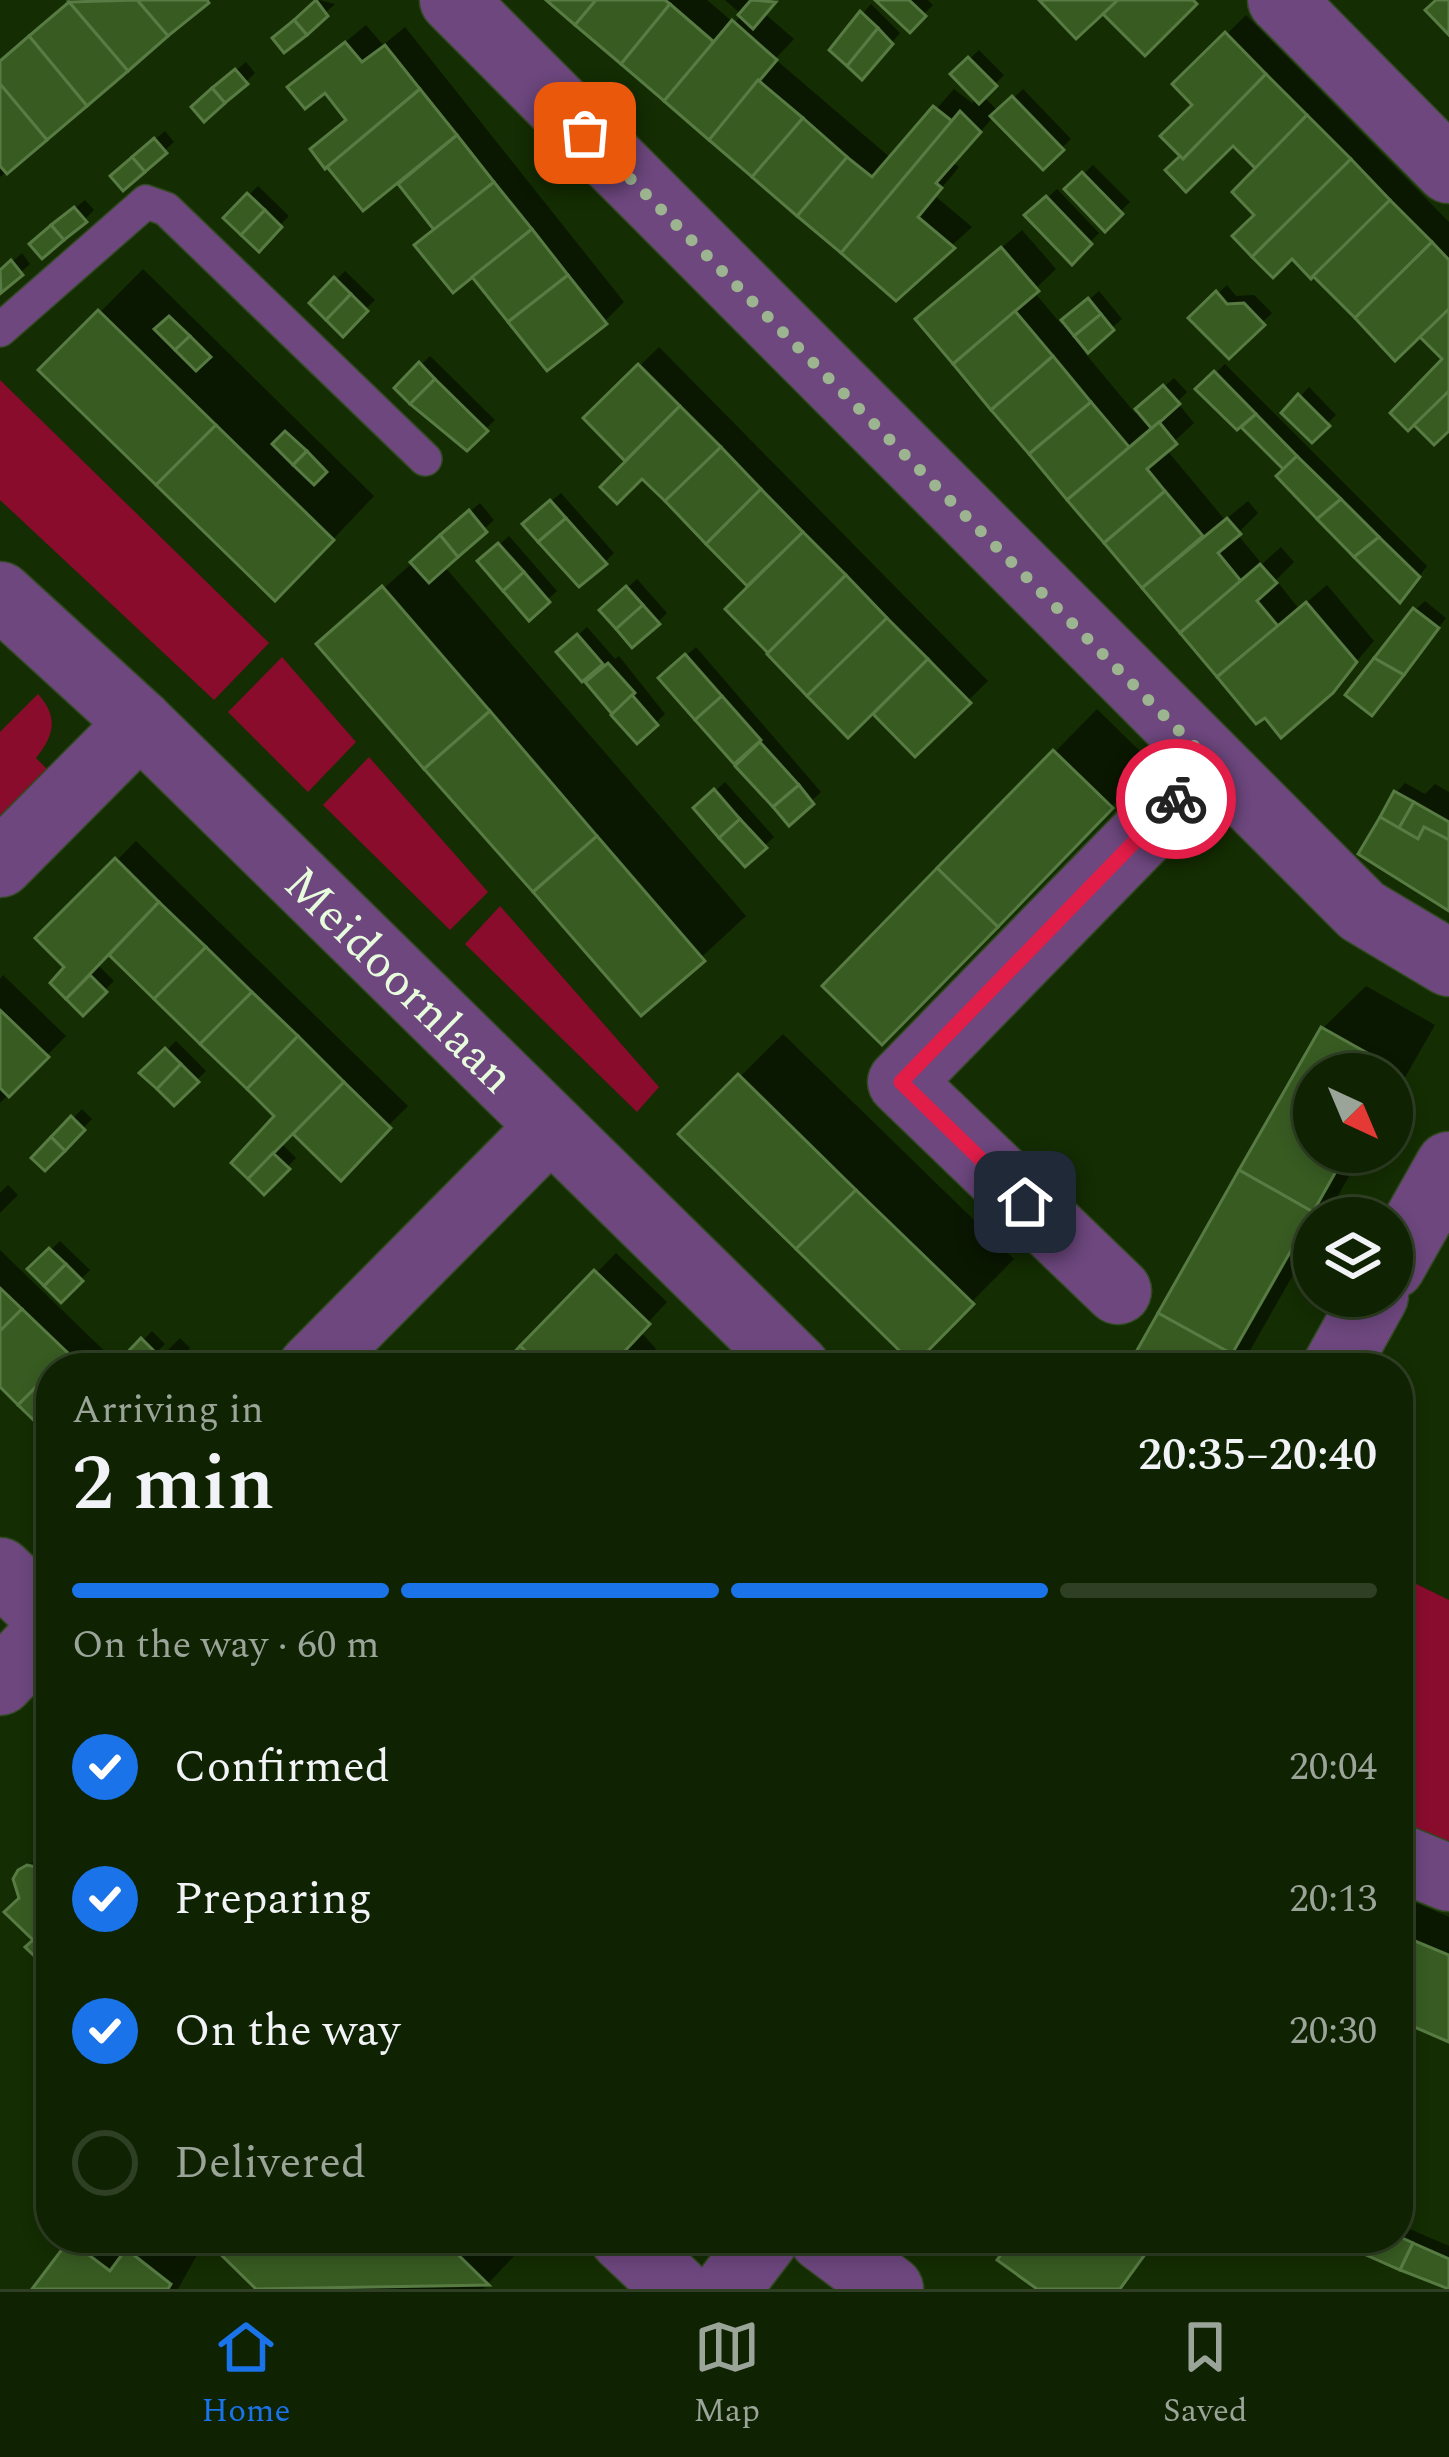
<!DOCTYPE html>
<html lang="en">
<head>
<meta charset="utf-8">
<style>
  :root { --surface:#0f2202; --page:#1d2f11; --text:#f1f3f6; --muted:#9ba499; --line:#2f3f24; --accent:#1a73e8 }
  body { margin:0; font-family:Spectral,serif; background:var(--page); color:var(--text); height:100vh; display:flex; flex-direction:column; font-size:45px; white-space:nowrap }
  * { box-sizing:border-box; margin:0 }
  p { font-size:39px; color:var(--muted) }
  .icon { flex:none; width:66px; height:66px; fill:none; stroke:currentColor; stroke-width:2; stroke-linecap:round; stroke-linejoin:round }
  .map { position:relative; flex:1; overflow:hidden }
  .sheet { position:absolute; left:36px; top:1353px; width:1377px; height:900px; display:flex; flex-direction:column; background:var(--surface); border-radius:48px; box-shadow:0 6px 18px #0003,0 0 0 3px var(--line) }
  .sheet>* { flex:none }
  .needle { width:78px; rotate:136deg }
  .fabs { position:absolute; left:1293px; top:1053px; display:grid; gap:24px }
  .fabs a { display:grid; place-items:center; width:120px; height:120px; border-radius:50%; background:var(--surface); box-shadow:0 6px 18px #0003,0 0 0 3px var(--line); font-size:60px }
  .pin { position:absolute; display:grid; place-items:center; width:102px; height:102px; color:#fff; margin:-51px; border-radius:24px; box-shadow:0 6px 18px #0006 }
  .courier { position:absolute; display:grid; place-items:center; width:120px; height:120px; margin:-60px; border:9px solid #e11d48; border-radius:50%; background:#fff; color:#222; box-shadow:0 3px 15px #0007 }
  .overview em { font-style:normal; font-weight:600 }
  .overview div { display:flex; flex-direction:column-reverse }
  .overview { display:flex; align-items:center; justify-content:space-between; height:204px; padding:0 36px }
  h1 { font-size:78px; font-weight:600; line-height:90px }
  .bar { display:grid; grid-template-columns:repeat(4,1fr); gap:18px 12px; align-content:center; height:144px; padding:0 36px }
  .bar i { height:15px; border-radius:9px; background:var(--line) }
  .bar .current { background:var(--accent) }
  .bar p { grid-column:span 4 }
  ol { padding:0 36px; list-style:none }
  li { display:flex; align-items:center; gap:36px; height:132px }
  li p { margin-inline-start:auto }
  li .icon { padding:12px; border-radius:50%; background:var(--accent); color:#fff; stroke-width:4 }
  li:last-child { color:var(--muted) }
  li i { width:66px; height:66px; border:6px solid var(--line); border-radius:50% }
  .tabs { display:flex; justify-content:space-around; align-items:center; height:168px; border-top:3px solid var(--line); background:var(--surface); font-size:33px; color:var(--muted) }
  .tabs a { display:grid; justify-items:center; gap:6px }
  .tabs .current { color:var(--accent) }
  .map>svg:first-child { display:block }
</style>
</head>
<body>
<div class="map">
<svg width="1449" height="2289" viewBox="0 0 1449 2289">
  <rect width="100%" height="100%" fill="#142d02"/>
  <!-- green -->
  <g fill="#890c2d">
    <polygon points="0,380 269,643 214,700 0,500"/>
    <polygon points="282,657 356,742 308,792 228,712"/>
    <path d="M38,694C59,717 54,736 36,758L51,773L0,824V732Z"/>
    <polygon points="369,757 488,892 450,930 323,805"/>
    <polygon points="500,906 659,1087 637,1112 465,944"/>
    <polygon points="1398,1575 1449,1600 1449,1850 1398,1828"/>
  </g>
  <!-- shadow -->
  <g fill="#0007">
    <polygon points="71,0 208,0 0,177 0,61"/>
    <polygon points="319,0 335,4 285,49 285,29"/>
    <polygon points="551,0 707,0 734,23 742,15 725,0 776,0 764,13 794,39 775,59 892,159 954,89 972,103 978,98 954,74 979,50 1004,75 983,96 999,112 1023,89 1071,139 1043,166 994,116 953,163 959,167 935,196 972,227 896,297"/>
    <polygon points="879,0 928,0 933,5 910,28"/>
    <polygon points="871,4 900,33 871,67 833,50"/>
    <polygon points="1246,15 1449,222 1449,426 1414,421 1446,359 1420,333 1258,214 1260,169 1233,142 1169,170 1184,155 1196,105 1176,85"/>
    <polygon points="366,25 383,45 405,27 624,302 605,321 436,228 398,180 314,149 348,117 326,89 291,87"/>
    <polygon points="246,62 255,73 246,82 204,98"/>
    <polygon points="165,131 174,142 123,187 123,167"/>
    <polygon points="1093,165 1130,202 1105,227 1068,189"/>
    <polygon points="258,186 289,216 258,247 227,217"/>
    <polygon points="1057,189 1099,233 1072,260 1029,215"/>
    <polygon points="85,200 94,210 85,219 42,235"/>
    <polygon points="1022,230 1056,269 1033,291 1061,324 1099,291 1122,319 1084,352 1135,413 1174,378 1187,392 1177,402 1194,423 1166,449 1225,520 1248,501 1258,513 1237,534 1262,564 1281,547 1294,562 1276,580 1299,609 1327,585 1374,641 1331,691 1257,720 919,319"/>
    <polygon points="22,253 30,264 2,289 0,273"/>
    <polygon points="143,269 374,496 318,555 43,370"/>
    <polygon points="345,271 375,300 343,332 313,303"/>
    <polygon points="1227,285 1236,296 1254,295 1272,313 1229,355 1192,318"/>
    <polygon points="659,347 988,681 915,752 587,418"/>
    <polygon points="430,356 495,420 467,447 398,388"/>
    <polygon points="1225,364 1427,566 1409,590 1199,389"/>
    <polygon points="1309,387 1336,415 1312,439 1285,413"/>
    <polygon points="561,493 614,553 605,562 535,515"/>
    <polygon points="480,503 494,520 444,566 746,916 642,1012 320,645"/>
    <polygon points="509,536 557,591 529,616 481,561"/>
    <polygon points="637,579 667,613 658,622 603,610"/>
    <polygon points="1425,601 1446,618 1381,703 1415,610"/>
    <polygon points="587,627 615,659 619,656 665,714 638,740 560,652"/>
    <polygon points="696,647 821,792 789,822 662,678"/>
    <polygon points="1097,709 1153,764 925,998 1055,752"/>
    <polygon points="725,782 774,837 745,863 698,808"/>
    <polygon points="1405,783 1425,794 1435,784 1449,792 1449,907 1396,793"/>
    <polygon points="136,841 408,1106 339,1175 293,1130 280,1142 296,1158 264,1191 278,1116 109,951 97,964 114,981 83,1012 54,983 69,967 39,939"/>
    <polygon points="3,975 66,1036 0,1103 0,979"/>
    <polygon points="1366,986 1435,1025 1392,1100 1392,1074 1314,1074 1314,1152 1363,1152 1325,1218 1314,1218 1314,1238 1240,1368 1130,1368 1323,1028"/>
    <polygon points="783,1034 1014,1259 914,1360 683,1134"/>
    <polygon points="176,1041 206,1071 174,1102 144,1073"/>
    <polygon points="82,1109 92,1119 45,1167 35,1158"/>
    <polygon points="8,1185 18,1195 0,1213 0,1193"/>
    <polygon points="60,1241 90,1270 61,1299 31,1269"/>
    <polygon points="0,1250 122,1368 51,1368 51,1433 0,1383"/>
    <polygon points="616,1253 667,1302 640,1331 656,1349 638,1368 503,1368"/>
    <polygon points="152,1331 165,1344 141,1368 132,1368 124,1360"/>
    <polygon points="180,1338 190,1348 172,1368 150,1368"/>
    <polygon points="51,1847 51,1968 22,1899 21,1872"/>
    <polygon points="1398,1895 1449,1917 1449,2039 1398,2017"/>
    <polygon points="1398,2224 1449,2246 1449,2286 1398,2238"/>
    <polygon points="75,2238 137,2243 175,2238 197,2255 178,2289 35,2289"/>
    <polygon points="208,2238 497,2238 515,2255 483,2289 260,2289"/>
    <polygon points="1016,2238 1159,2238 1122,2289 1042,2289"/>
  </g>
  <!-- building -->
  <g fill="#385b22" stroke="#577b43" stroke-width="3">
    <polygon points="137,0 207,0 209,3 168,36"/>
    <polygon points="137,0 168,36 128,71 69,2"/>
    <polygon points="316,0 328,16 307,35 294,20"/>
    <polygon points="546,0 596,0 575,25"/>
    <polygon points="596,0 665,0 670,4 621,64 575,25"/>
    <polygon points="751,0 776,2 753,29 738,15"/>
    <polygon points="875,0 909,0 926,16 910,33"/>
    <polygon points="1039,0 1118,0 1076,39"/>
    <polygon points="1118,0 1193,0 1197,4 1145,56 1103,14"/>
    <polygon points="1436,0 1449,0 1449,35 1425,10"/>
    <polygon points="69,2 128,71 87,106 29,36"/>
    <polygon points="670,4 714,42 664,101 621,64"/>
    <polygon points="860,11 878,28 847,66 829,50"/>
    <polygon points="294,20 307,35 284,53 272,38"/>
    <polygon points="732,20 777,60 709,140 664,101"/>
    <polygon points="878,28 893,44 862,80 847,66"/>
    <polygon points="1225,32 1266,74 1183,159 1160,136 1192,105 1172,84"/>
    <polygon points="29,36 87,106 47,140 0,84 0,61"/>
    <polygon points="345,42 362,62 385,45 420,89 325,169 310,149 346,120 325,93 305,109 287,87"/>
    <polygon points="968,57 997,86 979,104 950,74"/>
    <polygon points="235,69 248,84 225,103 212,88"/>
    <polygon points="1266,74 1307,115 1256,169 1233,146 1186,192 1165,170 1180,156 1183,159"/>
    <polygon points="758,80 803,118 752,177 709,140"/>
    <polygon points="0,84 47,140 7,174 0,166"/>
    <polygon points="212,88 225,103 204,122 191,107"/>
    <polygon points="420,89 457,135 363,211 327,167"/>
    <polygon points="1012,96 1064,150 1043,170 990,116"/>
    <polygon points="933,106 952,121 841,253 797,216 847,157 872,177"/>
    <polygon points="960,111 981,132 936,183 942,188 918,217 955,248 896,301 841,253"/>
    <polygon points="1307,115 1351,159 1252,257 1232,236 1254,215 1232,192"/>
    <polygon points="803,118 847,157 797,216 752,177"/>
    <polygon points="457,135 494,182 434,230 398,184"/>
    <polygon points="154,138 167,153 145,172 132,157"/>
    <polygon points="132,157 145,172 123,191 110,176"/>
    <polygon points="1351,159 1390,200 1311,279 1292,259 1273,278 1252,257"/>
    <polygon points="1082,172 1123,214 1105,232 1064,189"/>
    <polygon points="494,182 532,229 453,293 414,245"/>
    <polygon points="247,193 265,210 241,235 223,218"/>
    <polygon points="1046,196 1092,244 1072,265 1024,215"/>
    <polygon points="1390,200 1432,242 1355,318 1313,276"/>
    <polygon points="74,207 87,222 64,240 51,225"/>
    <polygon points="265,210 282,227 259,252 241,235"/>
    <polygon points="51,225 64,240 42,259 29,244"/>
    <polygon points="532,229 568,275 508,322 472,277"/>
    <polygon points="1432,242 1449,260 1449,309 1395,361 1355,318"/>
    <polygon points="1001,247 1039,291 953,364 915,319"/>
    <polygon points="11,260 23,275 1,293 0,270"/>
    <polygon points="568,275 607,324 547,371 508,322"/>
    <polygon points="334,277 351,294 326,320 309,303"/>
    <polygon points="1216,291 1227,304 1244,303 1265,325 1229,359 1188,318"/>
    <polygon points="351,294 368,311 343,337 326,320"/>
    <polygon points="1088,298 1101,314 1074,336 1061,320"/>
    <polygon points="1449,309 1449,391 1408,431 1390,413 1442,359 1420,337"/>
    <polygon points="98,310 216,425 156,485 38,370"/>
    <polygon points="1015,311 1053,356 991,410 953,364"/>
    <polygon points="1101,314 1114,330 1088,353 1074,336"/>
    <polygon points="169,316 190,336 175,350 154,329"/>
    <polygon points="190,336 211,357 196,371 175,350"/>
    <polygon points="1053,356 1091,402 1029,454 991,410"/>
    <polygon points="419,362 435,379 410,404 394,388"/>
    <polygon points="638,364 680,406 625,461 583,418"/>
    <polygon points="1214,371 1256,414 1237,430 1195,389"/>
    <polygon points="435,379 488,431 467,451 410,404"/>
    <polygon points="1163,385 1180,404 1152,429 1135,409"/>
    <polygon points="1449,391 1449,431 1434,445 1414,425"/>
    <polygon points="1298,394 1330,426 1312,443 1281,413"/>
    <polygon points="1091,402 1130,448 1067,500 1029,454"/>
    <polygon points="680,406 721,447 665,501 642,479 617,504 600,487"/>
    <polygon points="1256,414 1297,456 1283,469 1241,427"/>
    <polygon points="1159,422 1177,444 1147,469 1165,491 1104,543 1067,500"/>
    <polygon points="216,425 334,540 275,601 156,485"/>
    <polygon points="285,431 307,451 293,465 272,444"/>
    <polygon points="721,447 761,489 706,544 665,501"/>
    <polygon points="307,451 327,472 314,485 293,465"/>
    <polygon points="1297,456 1341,499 1317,519 1276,476"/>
    <polygon points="761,489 803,532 747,586 706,544"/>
    <polygon points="1165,491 1203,536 1142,588 1104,543"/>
    <polygon points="1341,499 1379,537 1354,557 1317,519"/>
    <polygon points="550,500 566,518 538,542 522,524"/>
    <polygon points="469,510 487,532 458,557 440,535"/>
    <polygon points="566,518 607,564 579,587 538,542"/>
    <polygon points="1227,518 1241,534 1218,553 1241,581 1180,633 1142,588"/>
    <polygon points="803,532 846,575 768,653 725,609"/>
    <polygon points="440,535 458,557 429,583 410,562"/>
    <polygon points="1379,537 1420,577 1400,603 1354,557"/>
    <polygon points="498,543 524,572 503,591 477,561"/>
    <polygon points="1260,564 1277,583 1257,601 1278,626 1217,677 1180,633"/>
    <polygon points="524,572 550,602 529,621 503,591"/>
    <polygon points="846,575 887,618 807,696 767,654"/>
    <polygon points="382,586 490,711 424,769 316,644"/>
    <polygon points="626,586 643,605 616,629 599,610"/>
    <polygon points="1306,602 1357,662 1333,693 1281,738 1265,718 1256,724 1217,677"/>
    <polygon points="643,605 660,624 632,648 616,629"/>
    <polygon points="1413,608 1439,628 1404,675 1374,658"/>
    <polygon points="887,618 928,659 848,738 807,696"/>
    <polygon points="577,634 603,664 582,682 556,652"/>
    <polygon points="685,654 722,696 695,720 658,678"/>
    <polygon points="1374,658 1404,675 1372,716 1345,695"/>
    <polygon points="928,659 971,703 915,757 873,714"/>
    <polygon points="608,663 635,693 612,714 585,682"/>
    <polygon points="632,695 658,725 637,744 611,715"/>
    <polygon points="722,696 761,740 734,764 695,720"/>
    <polygon points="490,711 597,836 533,892 424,769"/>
    <polygon points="760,742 799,785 773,807 735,766"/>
    <polygon points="1053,750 1113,808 998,927 937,868"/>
    <polygon points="799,785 814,804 789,826 773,807"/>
    <polygon points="714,789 740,819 719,838 693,808"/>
    <polygon points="1394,791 1414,802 1399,828 1380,817"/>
    <polygon points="1414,802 1449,822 1449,840 1424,827 1418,839 1399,828"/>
    <polygon points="1380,817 1418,839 1424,827 1449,840 1449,911 1358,854"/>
    <polygon points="740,819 767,848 745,867 719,838"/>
    <polygon points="597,836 705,961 641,1016 533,892"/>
    <polygon points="115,858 159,902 66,999 50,983 64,967 35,938"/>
    <polygon points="937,868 998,927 882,1045 822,986"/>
    <polygon points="159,902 206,947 154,999 109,955"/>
    <polygon points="206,947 252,992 200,1044 154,999"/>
    <polygon points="90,975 107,992 83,1016 66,999"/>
    <polygon points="252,992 298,1036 247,1089 200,1044"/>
    <polygon points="0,1010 49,1057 9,1097 0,1088"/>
    <polygon points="1321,1027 1394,1068 1391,1074 1314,1074 1314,1152 1347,1152 1313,1212 1239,1170"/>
    <polygon points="298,1036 344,1082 248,1179 231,1163 274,1116 247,1089"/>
    <polygon points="165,1048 181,1064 157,1089 139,1073"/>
    <polygon points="181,1064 199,1082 174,1106 157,1089"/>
    <polygon points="738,1074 856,1190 796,1249 678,1134"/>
    <polygon points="344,1082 391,1128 341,1181 293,1134"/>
    <polygon points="71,1116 85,1130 65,1151 51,1137"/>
    <polygon points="51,1137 65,1151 45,1171 31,1158"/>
    <polygon points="273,1153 290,1169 264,1195 248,1179"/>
    <polygon points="1239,1170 1313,1212 1232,1354 1158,1313"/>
    <polygon points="856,1190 974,1304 914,1365 796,1249"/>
    <polygon points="49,1248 66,1264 44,1286 27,1269"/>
    <polygon points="66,1264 83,1281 61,1303 44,1286"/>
    <polygon points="594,1270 650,1324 623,1353 636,1368 543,1368 520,1346"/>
    <polygon points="0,1288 22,1309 0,1331"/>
    <polygon points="22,1309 69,1354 18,1405 0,1387 0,1331"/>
    <polygon points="1158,1313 1232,1354 1224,1368 1127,1368"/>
    <polygon points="141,1338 158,1355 145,1368 128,1368 120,1360"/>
    <polygon points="520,1346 543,1368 499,1368"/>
    <polygon points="51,1372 51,1437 18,1405"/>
    <polygon points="51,1864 51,1972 25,1947 33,1940 4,1912 19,1898 13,1879 18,1870 27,1865 46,1869"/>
    <polygon points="1398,1934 1449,1955 1449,2042 1398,2020"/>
    <polygon points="1398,2236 1413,2243 1400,2270 1355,2250 1360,2238"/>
    <polygon points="204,2238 441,2238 489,2285 256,2289"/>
    <polygon points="1013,2238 1149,2238 1154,2242 1120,2289 1037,2289 997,2260"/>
    <polygon points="69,2240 110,2271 126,2249 171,2284 168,2289 32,2289"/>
    <polygon points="1413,2243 1449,2259 1449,2289 1400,2270"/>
  </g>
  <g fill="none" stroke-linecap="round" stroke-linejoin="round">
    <!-- service casing -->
    <g stroke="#324a21" stroke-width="36">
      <polyline id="service" points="0,330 146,202 166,209 425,459"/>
    </g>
    <!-- minor casing -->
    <g stroke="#324a21" stroke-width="69">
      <g id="minor">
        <polyline points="453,0 1362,911 1449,963"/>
        <polyline points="1281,0 1449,170"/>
        <path id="s1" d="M0,595L140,723L797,1368"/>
        <polyline points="0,864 140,723"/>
        <polyline points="1392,1266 1449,1165"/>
        <polyline points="1118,1291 901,1082 1212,763"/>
        <polyline points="311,1368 550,1127"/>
        <polyline points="1335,1368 1375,1296"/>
        <polyline points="0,1571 51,1620"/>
        <polyline points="0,1682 51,1629"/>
        <polyline points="1398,1857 1449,1878"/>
        <polyline points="623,2238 677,2289"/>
        <polyline points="822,2238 890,2289"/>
        <polyline points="727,2289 766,2238"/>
      </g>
    </g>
    <!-- service -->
    <use href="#service" stroke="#6d477e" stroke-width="33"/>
    <!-- minor -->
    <use href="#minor" stroke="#6d477e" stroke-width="66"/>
  </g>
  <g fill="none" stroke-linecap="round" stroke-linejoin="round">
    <!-- done -->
    <polyline stroke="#9db490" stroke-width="12" stroke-dasharray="0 21.6" points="585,133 1211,763 1176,799"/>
    <!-- route -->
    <polyline stroke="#e11d48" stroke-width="15" points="1025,1202 901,1082 1176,799"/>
  </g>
  <g text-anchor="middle" stroke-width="9" stroke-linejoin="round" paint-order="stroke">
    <!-- street labels -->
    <g font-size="48" fill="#e7fcdc" stroke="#142d02">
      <text dy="17" stroke="none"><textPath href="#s1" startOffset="555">Meidoornlaan</textPath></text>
    </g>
  </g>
</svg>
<div class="fabs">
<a><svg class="needle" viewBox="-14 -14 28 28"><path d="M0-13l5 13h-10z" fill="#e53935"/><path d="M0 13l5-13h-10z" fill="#9ba499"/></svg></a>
<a><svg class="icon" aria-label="layers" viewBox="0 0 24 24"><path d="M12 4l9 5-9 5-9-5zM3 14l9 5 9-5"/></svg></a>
</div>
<div class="pin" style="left:585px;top:133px;background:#ea580c"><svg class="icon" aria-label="bag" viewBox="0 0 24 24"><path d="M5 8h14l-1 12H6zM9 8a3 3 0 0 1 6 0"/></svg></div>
<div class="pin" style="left:1025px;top:1202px;background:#1f2937"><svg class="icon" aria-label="home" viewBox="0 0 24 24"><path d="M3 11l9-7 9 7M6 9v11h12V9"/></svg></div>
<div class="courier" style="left:1176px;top:799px"><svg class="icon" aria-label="bike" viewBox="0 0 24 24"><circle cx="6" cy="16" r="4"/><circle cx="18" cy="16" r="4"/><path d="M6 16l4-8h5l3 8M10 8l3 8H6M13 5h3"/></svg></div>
<section class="sheet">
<div class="overview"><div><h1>2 min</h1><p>Arriving in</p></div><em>20:35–20:40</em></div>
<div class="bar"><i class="current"></i><i class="current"></i><i class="current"></i><i></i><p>On the way · 60 m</p></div>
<ol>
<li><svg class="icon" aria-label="check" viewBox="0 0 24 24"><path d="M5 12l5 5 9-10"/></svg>Confirmed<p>20:04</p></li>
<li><svg class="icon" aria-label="check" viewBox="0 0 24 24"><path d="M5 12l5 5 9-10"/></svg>Preparing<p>20:13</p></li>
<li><svg class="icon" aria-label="check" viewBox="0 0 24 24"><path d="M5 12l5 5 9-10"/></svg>On the way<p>20:30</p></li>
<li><i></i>Delivered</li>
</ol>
</section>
</div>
<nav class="tabs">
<a class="current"><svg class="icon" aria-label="home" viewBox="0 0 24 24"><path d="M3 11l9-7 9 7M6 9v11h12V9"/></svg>Home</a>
<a><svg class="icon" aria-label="map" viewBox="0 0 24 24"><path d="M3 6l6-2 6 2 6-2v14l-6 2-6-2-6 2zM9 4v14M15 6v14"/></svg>Map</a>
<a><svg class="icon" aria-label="saved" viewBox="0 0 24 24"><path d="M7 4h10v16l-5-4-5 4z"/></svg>Saved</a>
</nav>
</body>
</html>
